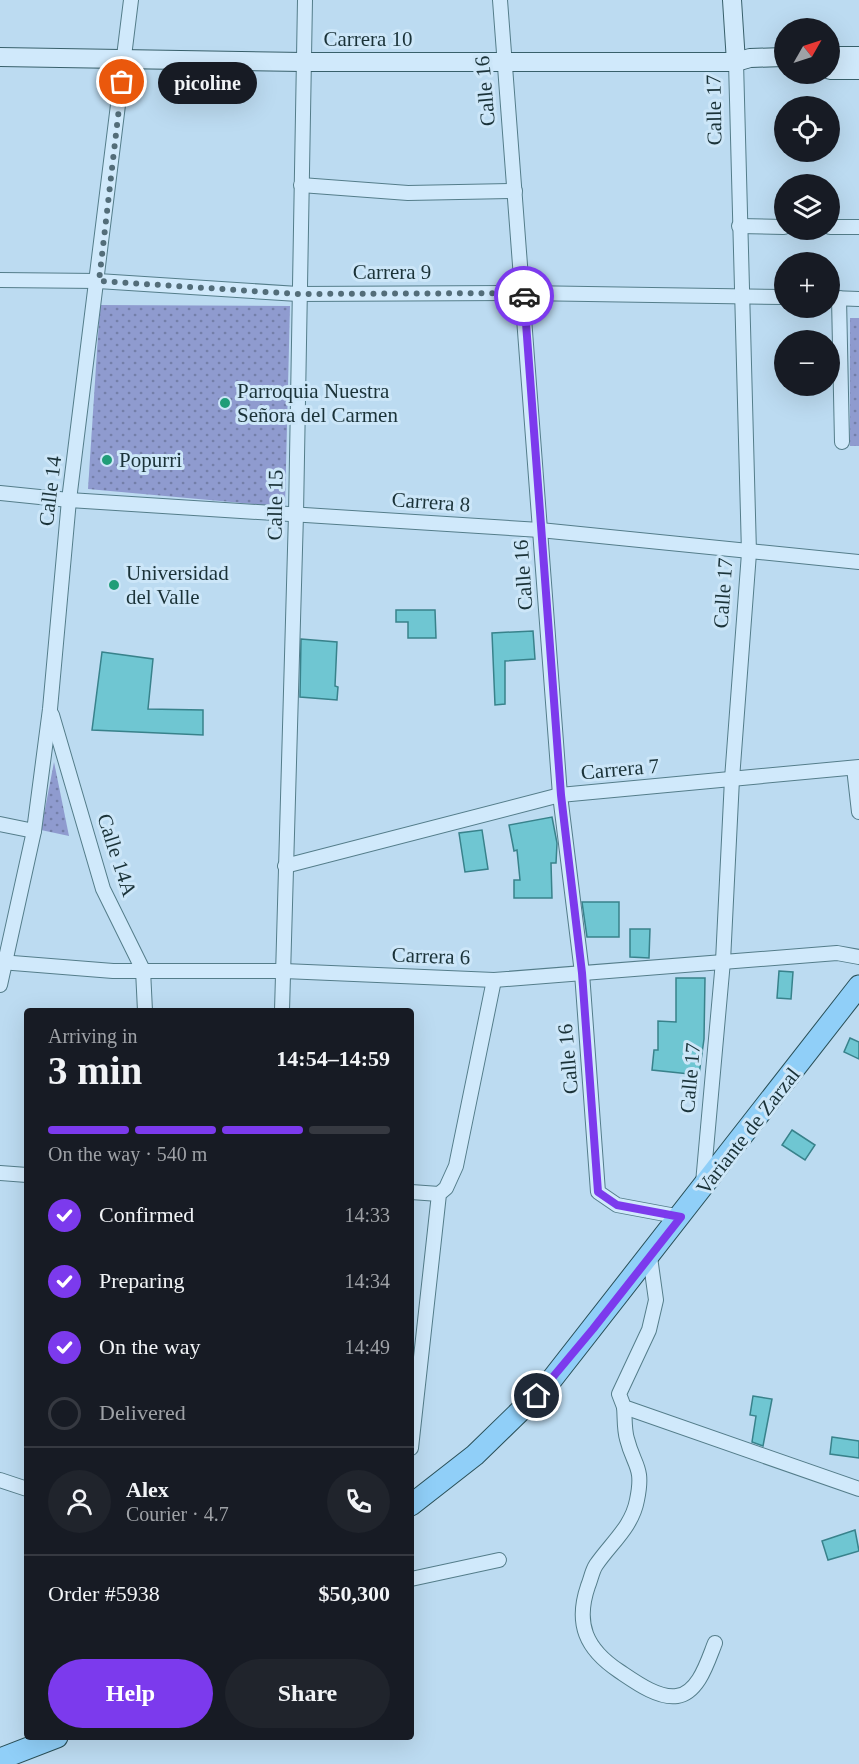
<!DOCTYPE html>
<html lang="en">
<head>
<meta charset="utf-8">
<style>
  :root { --surface:#171b24; --page:#20242c; --text:#f1f3f6; --muted:#9ea1a6; --line:#363941; --accent:#7c3aed }
  body { margin:0; font-family:Georgia,serif; background:var(--page); color:var(--text); height:100vh; display:flex; flex-direction:column; font-size:22px; white-space:nowrap }
  * { box-sizing:border-box; margin:0 }
  p { font-size:20px; color:var(--muted) }
  .icon { flex:none; width:33px; height:33px; fill:none; stroke:currentColor; stroke-width:2; stroke-linecap:round; stroke-linejoin:round }
  .map { position:relative; flex:1; overflow:hidden }
  .details { position:absolute; left:24px; top:1008px; width:390px; height:732px; display:flex; flex-direction:column; background:var(--surface); border-radius:6px; box-shadow:0 6px 24px #0002 }
  .details>* { flex:none }
  .needle { width:39px; rotate:51deg }
  .fabs { position:absolute; left:774px; top:18px; display:grid; gap:12px }
  .fabs a { display:grid; place-items:center; width:66px; height:66px; border-radius:50%; background:var(--surface); box-shadow:0 6px 24px #0002; font-size:30px }
  .pin { position:absolute; display:grid; place-items:center; width:51px; height:51px; color:#fff; margin:-26px; border:3px solid #fff; border-radius:50%; box-shadow:0 2px 6px #0007 }
  .courier { position:absolute; display:grid; place-items:center; width:60px; height:60px; margin:-30px; border:4px solid #7c3aed; border-radius:50%; background:#fff; color:#222; box-shadow:0 2px 8px #0007 }
  .bubble { position:absolute; height:42px; border-radius:21px; background:var(--surface); box-shadow:0 6px 24px #0002; font-size:20px; font-weight:600; line-height:42px; text-align:center }
  .summary em { font-style:normal; font-weight:600 }
  .summary div { display:flex; flex-direction:column-reverse }
  .summary { display:flex; align-items:center; justify-content:space-between; height:102px; padding:0 24px }
  h1 { font-size:39px; font-weight:600; line-height:45px }
  .bar { display:grid; grid-template-columns:repeat(4,1fr); gap:9px 6px; align-content:center; height:72px; padding:0 24px }
  .bar i { height:8px; border-radius:4px; background:var(--line) }
  .bar .current { background:var(--accent) }
  .bar p { grid-column:span 4 }
  .line { display:flex; align-items:center; gap:15px; padding:0 24px; border-top:2px solid var(--line) }
  .line div { flex:1 }
  .round { display:grid; place-items:center; flex:none; width:63px; height:63px; border-radius:32px; background:var(--page) }
  ol { padding:0 24px; list-style:none }
  li { display:flex; align-items:center; gap:18px; height:66px }
  li p { margin-inline-start:auto }
  li .icon { padding:6px; border-radius:50%; background:var(--accent); color:#fff; stroke-width:4 }
  li:last-child { color:var(--muted) }
  li i { width:33px; height:33px; border:3px solid var(--line); border-radius:50% }
  .button { display:flex; gap:12px; margin-top:auto; padding:12px 24px }
  .button a { flex:1; height:69px; border-radius:36px; background:var(--accent); color:#fff; font-size:24px; font-weight:600; line-height:69px; text-align:center }
  .button a+a { background:var(--page); color:var(--text) }
  .map>svg:first-child { display:block }
</style>
</head>
<body>
<div class="map">
<svg width="859" height="1764" viewBox="0 0 859 1764">
  <defs>
    <pattern id="park-dots" width="8" height="8" patternUnits="userSpaceOnUse" patternTransform="scale(1.5)"><rect width="8" height="8" fill="#8f9bcf"/><path d="M2 2h.1M6 6h.1" fill="none" stroke="#747fa9" stroke-width="1.8" stroke-linecap="round"/></pattern>
  </defs>
  <rect width="100%" height="100%" fill="#bcdbf1"/>
  <!-- park -->
  <g fill="url(#park-dots)">
    <polygon points="100,305 290,306 285,507 88,489"/>
    <rect x="850" y="318" width="9" height="128"/>
    <polygon points="54,762 69,836 41,830"/>
  </g>
  <!-- building -->
  <g fill="#6fc6d2" stroke="#38828b" stroke-width="1.5">
    <polygon points="396,610 435,610 436,638 408,638 408,622 396,622"/>
    <polygon points="533,631 535,659 505,661 505,704 495,705 492,633"/>
    <polygon points="301,639 337,642 335,686 338,687 337,700 300,697"/>
    <polygon points="102,652 153,659 148,709 203,710 203,735 92,730"/>
    <polygon points="552,817 557,843 556,863 551,863 552,898 514,898 514,880 520,880 517,850 514,851 509,825"/>
    <polygon points="482,830 488,869 465,872 459,833"/>
    <polygon points="582,902 619,902 619,937 587,937"/>
    <polygon points="630,929 650,929 649,958 630,957"/>
    <polygon points="779,971 793,972 791,999 777,998"/>
    <polygon points="676,978 705,978 704,1039 699,1075 652,1070 654,1050 658,1050 658,1021 676,1022"/>
    <polygon points="850,1038 859,1042 859,1059 844,1052"/>
    <polygon points="792,1130 815,1145 805,1160 782,1145"/>
    <polygon points="753,1396 772,1399 763,1446 752,1442 756,1416 750,1415"/>
    <polygon points="832,1437 859,1441 859,1458 830,1454"/>
    <polygon points="855,1530 859,1551 828,1560 822,1541"/>
  </g>
  <g fill="none" stroke-linecap="round" stroke-linejoin="round">
    <!-- street casing -->
    <g stroke="#547d8a" stroke-width="16">
      <g id="street">
        <polyline points="500,0 560,795 582,973 598,1192 617,1205 681,1217"/>
        <polyline points="301,185 408,193 515,191"/>
        <polyline points="739,226 784,227"/>
        <polyline points="830,227 859,227"/>
        <polyline points="0,280 98,281 298,294 524,293 784,297"/>
        <polyline points="831,298 859,299"/>
        <polyline points="839,298 842,442"/>
        <polyline points="0,493 69,500 540,530 859,562"/>
        <polyline points="52,715 103,889 143,970 145,1011"/>
        <polyline points="854,768 859,812"/>
        <polyline points="0,824 34,831"/>
        <polyline points="285,866 560,795 859,767"/>
        <polyline points="0,962 113,971 284,971 494,980 837,953 859,957"/>
        <polyline points="0,985 34,831 50,709 69,500 131,0"/>
        <polyline points="282,1011 296,514 305,0"/>
        <polyline points="0,1173 27,1175"/>
        <polyline points="703,1183 723,961 732,779 749,553 736,62"/>
        <polyline points="411,1192 439,1194"/>
        <polyline points="650,1257 656,1300 649,1330 619,1394 624,1407 859,1489"/>
        <path d="M624,1407C625,1417 624,1429 627,1439C634,1467 644,1466 637,1500C632,1527 611,1543 596,1565C592,1571 591,1579 588,1586C575,1624 586,1649 619,1671C634,1681 658,1699 677,1696C699,1693 708,1660 715,1643"/>
        <polyline points="411,1448 439,1194 446,1188 456,1166 494,980"/>
        <polyline points="0,1480 27,1489"/>
        <polyline points="411,1579 499,1560"/>
      </g>
    </g>
    <!-- secondary casing -->
    <g stroke="#38606b" stroke-width="20">
      <g id="secondary">
        <polyline points="732,0 736,62"/>
        <polyline points="830,56 859,56"/>
        <polyline points="0,57 303,62 736,62 750,58 784,57"/>
        <polyline points="830,70 859,70"/>
      </g>
    </g>
    <!-- primary casing -->
    <g stroke="#294f57" stroke-width="23">
      <g id="primary">
        <polyline points="411,1505 475,1455 549,1383 859,986"/>
        <polyline points="0,1759 57,1737"/>
      </g>
    </g>
    <!-- street -->
    <use href="#street" stroke="#d0e9fb" stroke-width="14"/>
    <!-- secondary -->
    <use href="#secondary" stroke="#d0e9fb" stroke-width="18"/>
    <!-- primary -->
    <use href="#primary" stroke="#90cff8" stroke-width="21"/>
  </g>
  <g fill="none" stroke-linecap="round" stroke-linejoin="round">
    <!-- done -->
    <polyline stroke="#536d79" stroke-width="6" stroke-dasharray="0 10.8" points="122,82 99,281 298,294 524,293 524,296"/>
    <!-- route -->
    <polyline stroke="#7c3aed" stroke-width="8" points="524,296 561,795 582,973 598,1192 617,1205 681,1217 593,1329 537,1396"/>
  </g>
  <!-- markers -->
  <g fill="#209d78" stroke="#cce6f8" stroke-width="2">
    <circle cx="225" cy="403" r="6"/>
    <circle cx="107" cy="460" r="6"/>
    <circle cx="114" cy="585" r="6"/>
  </g>
  <g text-anchor="middle" stroke-width="6" stroke-linejoin="round" paint-order="stroke">
    <!-- street labels -->
    <g font-size="21" fill="#1a3238" stroke="#cce6f8">
      <text x="368" y="46">Carrera 10</text>
      <text transform="translate(485 91) rotate(-95)" y="7">Calle 16</text>
      <text transform="translate(714 110) rotate(-91)" y="7">Calle 17</text>
      <text x="392" y="279">Carrera 9</text>
      <text transform="translate(50 491) rotate(-83)" y="7">Calle 14</text>
      <text transform="translate(431 502) rotate(4)" y="7">Carrera 8</text>
      <text transform="translate(275 505) rotate(-89)" y="7">Calle 15</text>
      <text transform="translate(523 575) rotate(-94)" y="7">Calle 16</text>
      <text transform="translate(723 593) rotate(-86)" y="7">Calle 17</text>
      <text transform="translate(620 769) rotate(-5)" y="7">Carrera 7</text>
      <text transform="translate(117 855) rotate(72)" y="7">Calle 14A</text>
      <text transform="translate(431 956) rotate(2)" y="7">Carrera 6</text>
      <text transform="translate(568 1059) rotate(-95)" y="7">Calle 16</text>
      <text transform="translate(690 1078) rotate(-85)" y="7">Calle 17</text>
      <text transform="translate(748 1131) rotate(-52)" y="7">Variante de Zarzal</text>
    </g>
    <!-- poi labels -->
    <g font-size="21" fill="#1a3238" stroke="#cce6f8" text-anchor="start">
      <text x="237" y="398">Parroquia Nuestra<tspan x="237" dy="24">Señora del Carmen</tspan></text>
      <text x="119" y="467">Popurri</text>
      <text x="126" y="580">Universidad<tspan x="126" dy="24">del Valle</tspan></text>
    </g>
  </g>
</svg>
<div class="fabs">
<a><svg class="needle" viewBox="-14 -14 28 28"><path d="M0-13l5 13h-10z" fill="#e53935"/><path d="M0 13l5-13h-10z" fill="#9ea1a6"/></svg></a>
<a><svg class="icon" aria-label="locate" viewBox="0 0 24 24"><circle cx="12" cy="12" r="6"/><path d="M12 2v4M12 18v4M2 12h4M18 12h4"/></svg></a>
<a><svg class="icon" aria-label="layers" viewBox="0 0 24 24"><path d="M12 4l9 5-9 5-9-5zM3 14l9 5 9-5"/></svg></a>
<a>+</a>
<a>−</a>
</div>
<div class="pin" style="left:122px;top:82px;background:#ea580c"><svg class="icon" aria-label="bag" viewBox="0 0 24 24"><path d="M5 8h14l-1 12H6zM9 8a3 3 0 0 1 6 0"/></svg></div>
<div class="pin" style="left:537px;top:1396px;background:#1f2937"><svg class="icon" aria-label="home" viewBox="0 0 24 24"><path d="M3 11l9-7 9 7M6 9v11h12V9"/></svg></div>
<div class="courier" style="left:524px;top:296px"><svg class="icon" aria-label="car" viewBox="0 0 24 24"><path d="M5 17H2v-5l4-1 3-4h7l3 4 3 1v5h-3M9 17h6M6 11h13"/><circle cx="7" cy="17" r="2"/><circle cx="17" cy="17" r="2"/></svg></div>
<div class="bubble" style="left:158px;top:62px;width:99px">picoline</div>
<section class="details">
<div class="summary"><div><h1>3 min</h1><p>Arriving in</p></div><em>14:54–14:59</em></div>
<div class="bar"><i class="current"></i><i class="current"></i><i class="current"></i><i></i><p>On the way · 540 m</p></div>
<ol>
<li><svg class="icon" aria-label="check" viewBox="0 0 24 24"><path d="M5 12l5 5 9-10"/></svg>Confirmed<p>14:33</p></li>
<li><svg class="icon" aria-label="check" viewBox="0 0 24 24"><path d="M5 12l5 5 9-10"/></svg>Preparing<p>14:34</p></li>
<li><svg class="icon" aria-label="check" viewBox="0 0 24 24"><path d="M5 12l5 5 9-10"/></svg>On the way<p>14:49</p></li>
<li><i></i>Delivered</li>
</ol>
<div class="line" style="height:108px"><a class="round"><svg class="icon" aria-label="person" viewBox="0 0 24 24"><circle cx="12" cy="8" r="4"/><path d="M4 21q1-7 8-7t8 7"/></svg></a><div><b>Alex</b><p>Courier · 4.7</p></div><a class="round"><svg class="icon" aria-label="phone" viewBox="0 0 24 24"><path d="M5 4h4l2 5-3 2q2 4 5 5l2-3 5 2v4C11 20 4 13 5 4z"/></svg></a></div>
<div class="line" style="height:78px"><div>Order #5938</div><b>$50,300</b></div>
<div class="button"><a>Help</a><a>Share</a></div>
</section>
</div>
</body>
</html>
